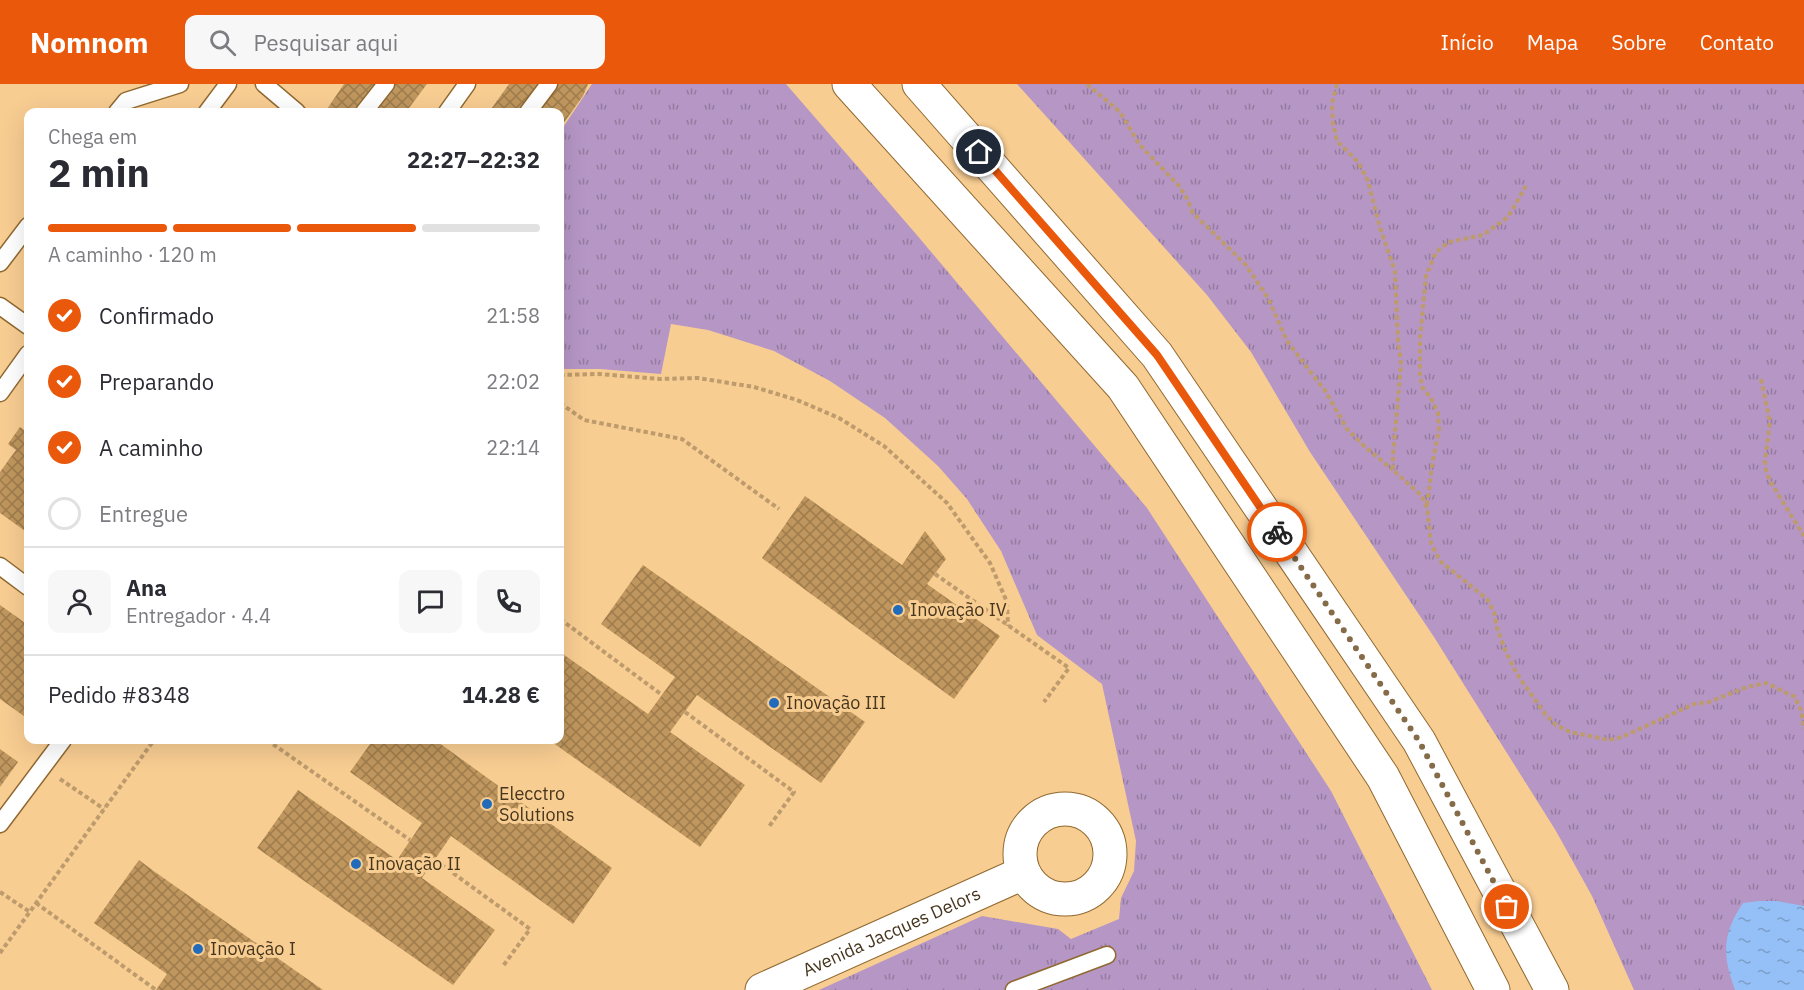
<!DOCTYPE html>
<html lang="pt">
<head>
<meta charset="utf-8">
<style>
  :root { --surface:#fff; --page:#f7f7f7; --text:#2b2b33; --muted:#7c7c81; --line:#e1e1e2; --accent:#ea580c }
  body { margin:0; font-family:"IBM Plex Sans",sans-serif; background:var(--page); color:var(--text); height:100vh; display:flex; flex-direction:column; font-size:22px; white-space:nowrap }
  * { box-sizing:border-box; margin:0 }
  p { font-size:20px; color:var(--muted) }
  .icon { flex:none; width:33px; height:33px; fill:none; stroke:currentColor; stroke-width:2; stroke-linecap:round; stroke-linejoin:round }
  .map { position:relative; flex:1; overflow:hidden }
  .panel { position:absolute; left:24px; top:24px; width:540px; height:636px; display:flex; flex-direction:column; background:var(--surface); border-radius:12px; box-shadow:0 6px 24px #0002 }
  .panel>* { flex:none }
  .pin { position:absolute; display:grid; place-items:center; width:51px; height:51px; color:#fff; margin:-26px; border:3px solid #fff; border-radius:50%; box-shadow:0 2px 6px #0007 }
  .courier { position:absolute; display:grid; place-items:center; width:60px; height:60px; margin:-30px; border:4px solid #ea580c; border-radius:50%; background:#fff; color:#222; box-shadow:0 2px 8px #0007 }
  .summary em { font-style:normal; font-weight:700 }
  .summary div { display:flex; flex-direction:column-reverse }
  .summary { display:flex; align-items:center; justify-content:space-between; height:102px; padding:0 24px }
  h1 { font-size:39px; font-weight:700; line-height:45px }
  .bar { display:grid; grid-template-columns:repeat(4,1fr); gap:9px 6px; align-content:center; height:72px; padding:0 24px }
  .bar i { height:8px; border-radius:4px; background:var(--line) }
  .bar .selected { background:var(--accent) }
  .bar p { grid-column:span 4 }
  .line { display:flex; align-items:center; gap:15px; padding:0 24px; border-top:2px solid var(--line) }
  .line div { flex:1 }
  .round { display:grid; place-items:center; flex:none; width:63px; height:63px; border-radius:12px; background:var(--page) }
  ol { padding:0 24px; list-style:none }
  li { display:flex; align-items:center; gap:18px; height:66px }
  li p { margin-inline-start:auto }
  li .icon { padding:6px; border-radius:50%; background:var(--accent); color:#fff; stroke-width:4 }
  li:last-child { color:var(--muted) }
  li i { width:33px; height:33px; border:3px solid var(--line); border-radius:50% }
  header { display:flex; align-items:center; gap:36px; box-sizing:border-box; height:84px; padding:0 30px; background:var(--accent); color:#fff }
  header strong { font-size:28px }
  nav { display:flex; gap:33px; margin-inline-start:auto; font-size:21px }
  .search { width:420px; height:54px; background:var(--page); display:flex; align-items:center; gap:15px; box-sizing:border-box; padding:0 21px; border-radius:12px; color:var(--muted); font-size:22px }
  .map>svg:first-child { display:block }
</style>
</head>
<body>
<header>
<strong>Nomnom</strong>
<div class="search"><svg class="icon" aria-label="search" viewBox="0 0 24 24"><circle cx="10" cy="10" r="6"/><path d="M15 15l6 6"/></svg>Pesquisar aqui</div>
<nav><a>Início</a><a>Mapa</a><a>Sobre</a><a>Contato</a></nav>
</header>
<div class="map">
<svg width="1804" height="906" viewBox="0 0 1804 906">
  <defs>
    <pattern id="grass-tufts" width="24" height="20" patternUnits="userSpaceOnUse" patternTransform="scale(1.5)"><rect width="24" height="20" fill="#b596c5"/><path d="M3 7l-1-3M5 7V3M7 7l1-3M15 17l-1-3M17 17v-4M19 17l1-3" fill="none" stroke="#957b9f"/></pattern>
    <pattern id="water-ripples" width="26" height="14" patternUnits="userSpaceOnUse" patternTransform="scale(1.5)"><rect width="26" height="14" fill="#94c0f7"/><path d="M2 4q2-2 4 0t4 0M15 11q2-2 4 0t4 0" fill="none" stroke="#7b9dc7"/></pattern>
    <pattern id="building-cross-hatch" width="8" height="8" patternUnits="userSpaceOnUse" patternTransform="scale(1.5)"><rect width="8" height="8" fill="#bf965d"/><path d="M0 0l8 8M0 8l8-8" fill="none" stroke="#9d7b4c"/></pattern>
  </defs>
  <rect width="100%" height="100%" fill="#f8cd92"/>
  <!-- grass -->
  <g fill="url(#grass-tufts)">
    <polygon points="592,0 786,0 916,150 1147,424 1331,707 1432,906 819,906 982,832 1058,845 1071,855 1119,835 1121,814 1134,787 1136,757 1102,600 1037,551 1001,467 967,415 938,382 885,334 830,297 774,267 708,246 671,240 661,290 600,285 560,285 560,48"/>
    <polygon points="1017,0 1804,0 1804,906 1634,906 1592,812 1556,747 1434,553 1310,368 1251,268 1207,211"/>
  </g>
  <!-- water -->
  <path fill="url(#water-ripples)" d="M1759,817H1777L1804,822V906H1735C1722,871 1722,850 1743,819Z"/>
  <!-- building -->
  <g fill="url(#building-cross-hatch)">
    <polygon points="344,0 427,0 406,28 325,28"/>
    <polygon points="509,0 588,0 583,12 560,44 560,28 489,28"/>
    <polygon points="20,343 28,349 28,449 0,429 0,388 16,366 8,360"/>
    <polygon points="805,412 902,481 925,447 946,475 927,500 1000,552 954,615 762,474"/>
    <polygon points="643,481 865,638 821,699 697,611 670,648 745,701 700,763 549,656 560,656 560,568 648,630 675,593 601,540"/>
    <polygon points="0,521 28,541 28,635 0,615"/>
    <polygon points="373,656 435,656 612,784 573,840 451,752 422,794 495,846 453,901 257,764 298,706 397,776 422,739 350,688"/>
    <polygon points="0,665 18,678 0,703"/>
    <polygon points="139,776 155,788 323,906 156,906 167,890 94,839"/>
  </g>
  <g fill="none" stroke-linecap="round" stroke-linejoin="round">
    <!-- service casing -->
    <g stroke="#906930" stroke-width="19">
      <g id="service">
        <polyline points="264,0 297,28"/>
        <polyline points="117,28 126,17 180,0"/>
        <polyline points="207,28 228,0"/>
        <polyline points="364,28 386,0"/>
        <polyline points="447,28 467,0"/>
        <polyline points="528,28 549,0"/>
        <polyline points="0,179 28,142"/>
        <polyline points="0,222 28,242"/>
        <polyline points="0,309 28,270"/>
        <polyline points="0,482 28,503"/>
        <polyline points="0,740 63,656"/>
        <polyline points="1014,906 1107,871"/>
      </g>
    </g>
    <!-- minor casing -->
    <g stroke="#906930" stroke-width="35">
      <g id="minor">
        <circle cx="1065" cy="770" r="45"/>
        <path id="s1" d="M762,906L1023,789"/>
      </g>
    </g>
    <!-- primary casing -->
    <g stroke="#906930" stroke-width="35">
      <g id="primary">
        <polyline points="849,0 1123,303 1383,693 1493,906"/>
        <polyline points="919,0 1157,271 1419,657 1552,906"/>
      </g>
    </g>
    <!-- path -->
    <g stroke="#bd9b6c" stroke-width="4" stroke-dasharray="4.5 3" stroke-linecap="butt">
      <polyline points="1087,0 1120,28 1139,60 1179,102 1188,116 1192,128 1245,180 1268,214 1287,257 1326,308 1347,345 1364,362 1393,386"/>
      <polyline points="1337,0 1332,19 1333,39 1337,57 1358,78 1368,97 1380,144 1395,187 1398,257 1401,280 1393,372 1393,386 1422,412 1427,424 1431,459 1440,477 1487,515 1494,528 1497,544 1505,566 1517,590 1545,630 1556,641 1570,648 1609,656 1622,653 1694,620 1709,618 1747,603 1766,599 1795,613 1801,626 1804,645"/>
      <polyline points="560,291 599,290 660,295 698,294 754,303 797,316 839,334 884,362 947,419 990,479 1007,518 1008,542"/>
      <polyline points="1761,295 1770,338 1765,377 1766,386 1770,397 1804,452"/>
      <polyline points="560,319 584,336 682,355 779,425"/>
      <polyline points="1427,421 1432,382 1439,345 1438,329 1431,314 1422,303 1420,290 1420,255 1426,192 1436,168 1449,158 1483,151 1508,133 1526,102"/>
      <polyline points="935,490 1069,584 1044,618"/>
      <polyline points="560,535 662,611"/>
      <polyline points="685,628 794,708 768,744"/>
      <polyline points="267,656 410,756"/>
      <polyline points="60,695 104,725"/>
      <polyline points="435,776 530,845 503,882"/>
      <polyline points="0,808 30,828"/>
      <polyline points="36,819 156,906"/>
      <polyline points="0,869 154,656"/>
    </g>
    <!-- service -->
    <use href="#service" stroke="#fff" stroke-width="16"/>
    <!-- minor -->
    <use href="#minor" stroke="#fff" stroke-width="33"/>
    <!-- primary -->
    <use href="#primary" stroke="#fff" stroke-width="33"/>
  </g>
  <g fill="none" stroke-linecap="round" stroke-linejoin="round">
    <!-- done -->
    <polyline stroke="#856b47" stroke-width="6" stroke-dasharray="0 10.8" points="1277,448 1419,657 1507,823"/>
    <!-- route -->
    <polyline stroke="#ea580c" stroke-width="8" points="979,68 1157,271 1277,448"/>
  </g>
  <!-- markers -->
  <g fill="#226aba" stroke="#f8cd92" stroke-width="2">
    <circle cx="898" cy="526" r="6"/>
    <circle cx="774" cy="619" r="6"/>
    <circle cx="487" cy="720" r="6"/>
    <circle cx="356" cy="780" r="6"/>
    <circle cx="198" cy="865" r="6"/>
  </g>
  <g text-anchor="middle" stroke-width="6" stroke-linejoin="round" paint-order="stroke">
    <!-- poi labels -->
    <g font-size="18" fill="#47361e" stroke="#f8cd92" text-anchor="start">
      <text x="910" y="532">Inovação IV</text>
      <text x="786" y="625">Inovação III</text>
      <text x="499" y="716">Elecctro<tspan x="499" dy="21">Solutions</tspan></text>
      <text x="368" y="786">Inovação II</text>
      <text x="210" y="871">Inovação I</text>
    </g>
    <!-- street labels -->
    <g font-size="18" fill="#47361e" stroke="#f8cd92">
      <text dy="6" stroke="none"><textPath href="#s1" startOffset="142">Avenida Jacques Delors</textPath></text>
    </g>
  </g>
</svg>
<div class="pin" style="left:1507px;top:823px;background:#ea580c"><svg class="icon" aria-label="bag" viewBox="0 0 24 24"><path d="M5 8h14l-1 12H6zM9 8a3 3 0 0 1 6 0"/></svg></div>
<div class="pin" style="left:979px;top:68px;background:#1f2937"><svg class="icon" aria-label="home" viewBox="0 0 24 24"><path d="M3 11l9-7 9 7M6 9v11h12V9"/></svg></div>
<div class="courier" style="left:1277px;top:448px"><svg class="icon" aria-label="bike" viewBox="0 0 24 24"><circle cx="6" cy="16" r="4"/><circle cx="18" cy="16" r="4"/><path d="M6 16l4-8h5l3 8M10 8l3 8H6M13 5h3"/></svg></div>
<section class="panel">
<div class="summary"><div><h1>2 min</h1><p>Chega em</p></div><em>22:27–22:32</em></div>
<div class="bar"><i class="selected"></i><i class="selected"></i><i class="selected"></i><i></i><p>A caminho · 120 m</p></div>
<ol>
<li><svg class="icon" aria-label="check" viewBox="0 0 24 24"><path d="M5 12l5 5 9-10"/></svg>Confirmado<p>21:58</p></li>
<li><svg class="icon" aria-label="check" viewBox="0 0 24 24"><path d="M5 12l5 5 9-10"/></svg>Preparando<p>22:02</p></li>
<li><svg class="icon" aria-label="check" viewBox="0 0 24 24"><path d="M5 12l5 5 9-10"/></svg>A caminho<p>22:14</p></li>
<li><i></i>Entregue</li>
</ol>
<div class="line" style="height:108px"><a class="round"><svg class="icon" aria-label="person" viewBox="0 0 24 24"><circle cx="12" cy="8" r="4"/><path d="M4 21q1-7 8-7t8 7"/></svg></a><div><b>Ana</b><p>Entregador · 4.4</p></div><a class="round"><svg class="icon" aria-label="chat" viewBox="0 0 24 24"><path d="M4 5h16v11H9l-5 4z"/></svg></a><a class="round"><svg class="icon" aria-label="phone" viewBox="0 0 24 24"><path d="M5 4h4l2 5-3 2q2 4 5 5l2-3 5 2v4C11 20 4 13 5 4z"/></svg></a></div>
<div class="line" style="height:78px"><div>Pedido #8348</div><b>14.28 €</b></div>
</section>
</div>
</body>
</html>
